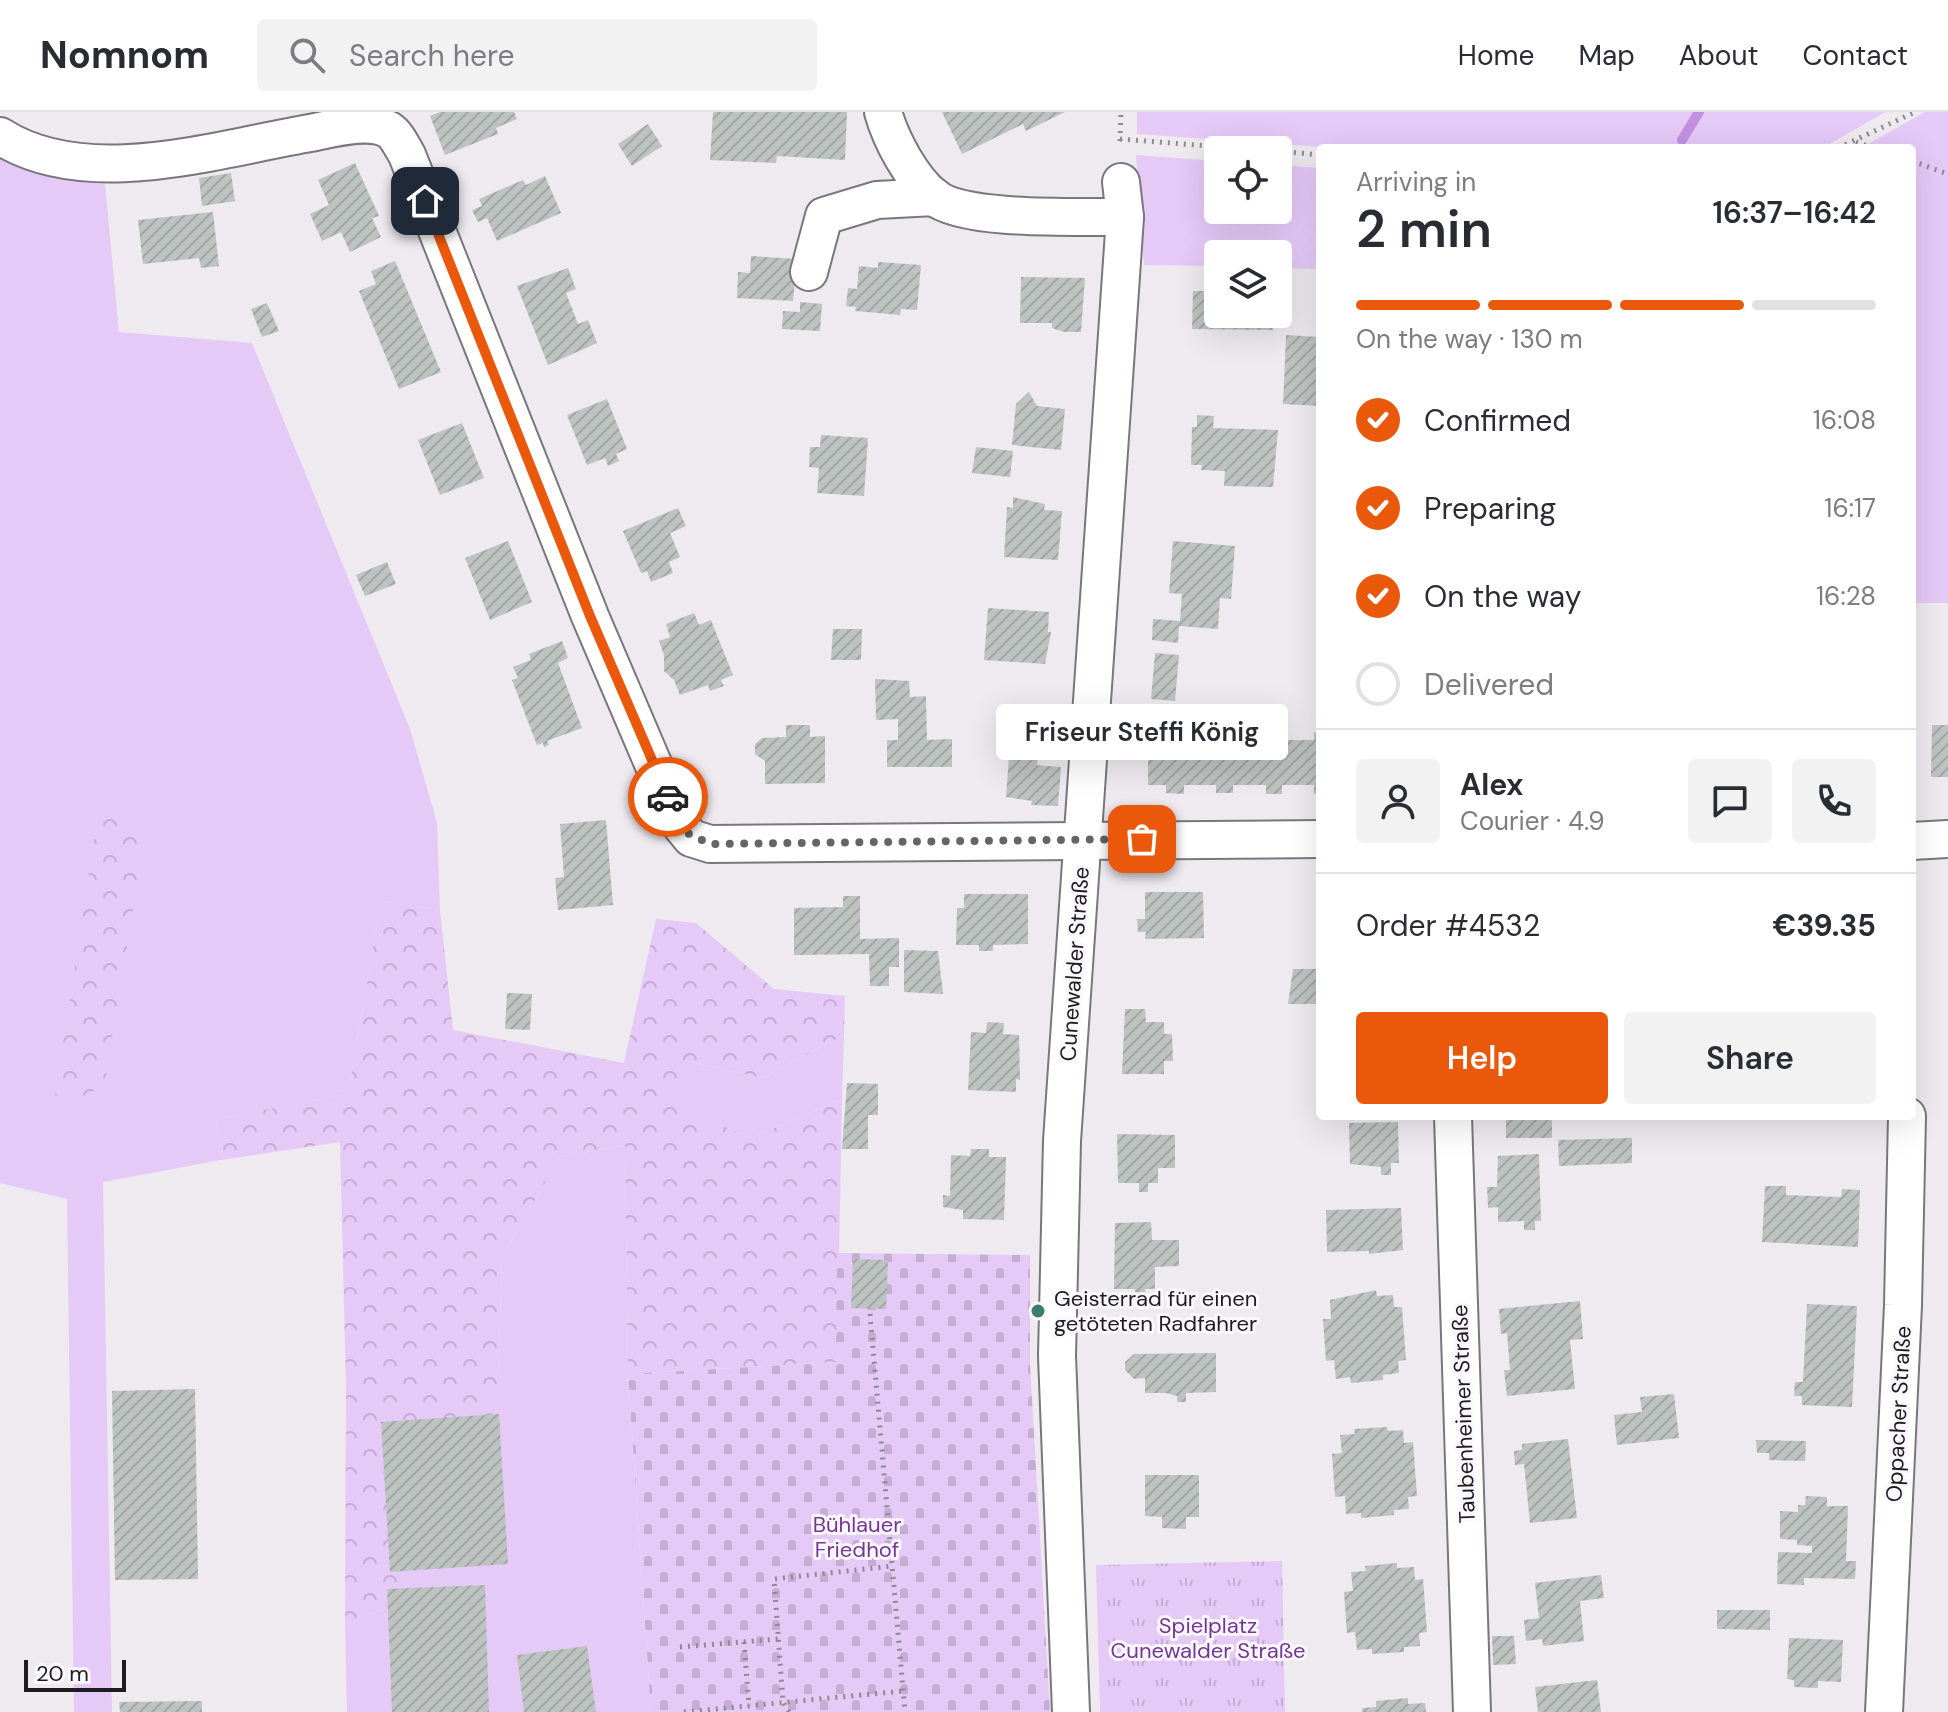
<!DOCTYPE html>
<html lang="en">
<head>
<meta charset="utf-8">
<style>
  :root { --surface:#fff; --page:#f2f2f3; --text:#2b2b33; --muted:#7c7c81; --line:#e1e1e2; --accent:#ea580c }
  body { margin:0; font-family:"DM Sans",sans-serif; background:var(--page); color:var(--text); height:100vh; display:flex; flex-direction:column; font-size:30px; white-space:nowrap }
  * { box-sizing:border-box; margin:0 }
  p { font-size:26px; color:var(--muted) }
  .icon { flex:none; width:44px; height:44px; fill:none; stroke:currentColor; stroke-width:2; stroke-linecap:round; stroke-linejoin:round }
  .map { position:relative; flex:1; overflow:hidden }
  .details { position:absolute; left:1316px; top:32px; width:600px; height:976px; display:flex; flex-direction:column; background:var(--surface); border-radius:8px; box-shadow:0 8px 32px #0002 }
  .details>* { flex:none }
  .tools { position:absolute; left:1204px; top:24px; display:grid; gap:16px }
  .tools a { display:grid; place-items:center; width:88px; height:88px; border-radius:8px; background:var(--surface); box-shadow:0 8px 32px #0002; font-size:40px }
  .scale { position:absolute; left:24px; bottom:20px; width:102px; box-sizing:border-box; padding-left:8px; border:4px solid #1d1c1e; border-top:0; font-size:22px; line-height:28px; white-space:nowrap; color:#1d1c1e; -webkit-text-stroke:6px #fbf8fd; paint-order:stroke }
  .pin { position:absolute; display:grid; place-items:center; width:68px; height:68px; color:#fff; margin:-34px; border-radius:16px; box-shadow:0 4px 12px #0006 }
  .courier { position:absolute; display:grid; place-items:center; width:80px; height:80px; margin:-40px; border:6px solid #ea580c; border-radius:50%; background:#fff; color:#222; box-shadow:0 2px 10px #0007 }
  .bubble { position:absolute; height:56px; border-radius:8px; background:var(--surface); box-shadow:0 8px 32px #0002; font-size:26px; font-weight:600; line-height:56px; text-align:center }
  .summary em { font-style:normal; font-weight:600 }
  .summary div { display:flex; flex-direction:column-reverse }
  .summary { display:flex; align-items:center; justify-content:space-between; height:136px; padding:0 40px }
  h1 { font-size:52px; font-weight:600; line-height:60px }
  .bar { display:grid; grid-template-columns:repeat(4,1fr); gap:12px 8px; align-content:center; height:96px; padding:0 40px }
  .bar i { height:10px; border-radius:6px; background:var(--line) }
  .bar .current { background:var(--accent) }
  .bar p { grid-column:span 4 }
  .line { display:flex; align-items:center; gap:20px; padding:0 40px; border-top:2px solid var(--line) }
  .line div { flex:1 }
  .round { display:grid; place-items:center; flex:none; width:84px; height:84px; border-radius:8px; background:var(--page) }
  ol { padding:0 40px; list-style:none }
  li { display:flex; align-items:center; gap:24px; height:88px }
  li p { margin-inline-start:auto }
  li .icon { padding:8px; border-radius:50%; background:var(--accent); color:#fff; stroke-width:4 }
  li:last-child { color:var(--muted) }
  li i { width:44px; height:44px; border:4px solid var(--line); border-radius:50% }
  .primary-button { display:flex; gap:16px; margin-top:auto; padding:16px 40px }
  .primary-button a { flex:1; height:92px; border-radius:8px; background:var(--accent); color:#fff; font-size:32px; font-weight:600; line-height:92px; text-align:center }
  .primary-button a+a { background:var(--page); color:var(--text) }
  header { display:flex; align-items:center; gap:48px; box-sizing:border-box; height:112px; padding:0 40px; background:var(--surface); border-bottom:2px solid var(--line) }
  header strong { font-size:38px }
  nav { display:flex; gap:44px; margin-inline-start:auto; font-size:28px }
  .search { width:560px; height:72px; background:var(--page); display:flex; align-items:center; gap:20px; box-sizing:border-box; padding:0 28px; border-radius:8px; color:var(--muted); font-size:30px }
  .map>svg:first-child { display:block }
</style>
</head>
<body>
<header>
<strong>Nomnom</strong>
<div class="search"><svg class="icon" aria-label="search" viewBox="0 0 24 24"><circle cx="10" cy="10" r="6"/><path d="M15 15l6 6"/></svg>Search here</div>
<nav><a>Home</a><a>Map</a><a>About</a><a>Contact</a></nav>
</header>
<div class="map">
<svg width="1948" height="1600" viewBox="0 0 1948 1600">
  <defs>
    <pattern id="forest-crowns" width="20" height="18" patternUnits="userSpaceOnUse" patternTransform="scale(2)"><rect width="20" height="18" fill="#e5c9f7"/><path d="M2 6a3 3 0 1 1 6 0M12 15a3 3 0 1 1 6 0" fill="none" stroke="#c4acd3"/></pattern>
    <pattern id="cemetery-stones" width="16" height="16" patternUnits="userSpaceOnUse" patternTransform="scale(2)"><rect width="16" height="16" fill="#e5c9f7"/><path d="M2 7V4a2 2 0 0 1 4 0v3zM10 15v-3a2 2 0 0 1 4 0v3z" fill="#c4acd3"/></pattern>
    <pattern id="park-tufts" width="24" height="20" patternUnits="userSpaceOnUse" patternTransform="scale(2)"><rect width="24" height="20" fill="#e5c9f7"/><path d="M3 7l-1-3M5 7V3M7 7l1-3M15 17l-1-3M17 17v-4M19 17l1-3" fill="none" stroke="#c4acd3"/></pattern>
    <pattern id="building-hatch" width="6" height="6" patternUnits="userSpaceOnUse" patternTransform="scale(2)"><rect width="6" height="6" fill="#bdc3c1"/><path d="M-1 1l2-2M0 6l6-6M5 7l2-2" fill="none" stroke="#a2a7a5"/></pattern>
  </defs>
  <rect width="100%" height="100%" fill="#eeeaf0"/>
  <!-- grass -->
  <g fill="#e5c9f7">
    <polygon points="1137,0 1885,0 1828,33 1809,36 1338,36 1137,22"/>
    <polygon points="1925,0 1948,0 1948,491 1912,491 1912,36 1861,36"/>
    <polygon points="0,38 104,61 119,220 252,231 410,617 437,711 440,798 381,789 348,982 217,1007 221,1048 103,1070 112,1600 74,1600 67,1087 0,1071"/>
    <polygon points="1136,43 1218,49 1218,98 1278,98 1278,53 1320,56 1320,157 1278,156 1278,142 1218,142 1218,154 1144,153"/>
    <polygon points="844,923 842,987 751,1026 675,994 687,949 762,966"/>
    <polygon points="625,1033 628,1262 651,1600 347,1600 345,1512 386,1496 498,1267 502,1145 560,1045"/>
  </g>
  <!-- forest -->
  <g fill="url(#forest-crowns)">
    <polygon points="100,688 146,718 104,974 53,998"/>
    <polygon points="381,789 440,798 453,918 624,951 656,807 696,811 774,877 845,884 844,923 762,966 688,949 676,994 751,1026 842,987 837,1250 628,1262 625,1033 560,1045 502,1145 498,1267 474,1421 386,1496 345,1512 346,1274 340,1030 221,1048 217,1007 348,982"/>
  </g>
  <!-- cemetery -->
  <polygon fill="url(#cemetery-stones)" points="837,1141 1030,1143 1030,1252 1050,1600 651,1600 628,1262 836,1250"/>
  <!-- park -->
  <polygon fill="url(#park-tufts)" points="1282,1449 1285,1600 1100,1600 1096,1453"/>
  <g fill="none" stroke-linecap="round" stroke-linejoin="round">
    <!-- stream -->
    <polyline stroke="#c290e1" stroke-width="10" points="1682,28 1699,0"/>
  </g>
  <!-- building -->
  <g fill="url(#building-hatch)">
    <polygon points="440,0 514,0 517,7 496,16 498,22 445,43 430,4"/>
    <polygon points="713,0 847,0 845,48 777,44 776,51 710,48"/>
    <polygon points="942,0 1065,0 1026,19 1023,12 962,42"/>
    <polygon points="648,12 662,34 632,54 618,32"/>
    <polygon points="355,51 379,104 372,106 381,125 350,140 341,120 322,129 310,102 329,93 318,68"/>
    <polygon points="231,61 235,89 202,94 199,66"/>
    <polygon points="545,64 561,101 497,129 487,106 478,110 472,98 482,94 479,87 523,68 526,73"/>
    <polygon points="213,100 219,154 201,156 199,146 143,152 138,108"/>
    <polygon points="751,144 797,147 793,189 737,186 738,160 750,161"/>
    <polygon points="395,149 441,260 399,277 359,179 376,172 371,159"/>
    <polygon points="878,150 921,153 917,198 901,197 900,203 855,199 856,195 846,194 848,176 857,177 859,154 878,156"/>
    <polygon points="568,156 576,177 566,181 578,212 588,208 597,231 548,253 517,174"/>
    <polygon points="1021,165 1085,166 1081,220 1064,220 1052,216 1052,211 1020,211"/>
    <polygon points="1193,179 1218,179 1218,202 1273,202 1273,218 1192,217"/>
    <polygon points="800,190 822,192 820,219 782,217 783,199 800,200"/>
    <polygon points="267,191 279,219 262,225 251,197"/>
    <polygon points="1286,223 1320,225 1320,294 1283,292"/>
    <polygon points="1029,280 1037,294 1065,297 1061,338 1012,333 1016,292"/>
    <polygon points="607,287 627,337 616,342 619,349 608,354 605,346 587,353 567,303"/>
    <polygon points="1197,303 1214,304 1213,316 1278,318 1273,375 1224,374 1225,359 1201,358 1202,353 1191,353 1192,315 1197,315"/>
    <polygon points="462,311 484,366 440,383 418,328"/>
    <polygon points="821,323 868,326 864,384 817,381 819,356 809,355 810,335 820,335"/>
    <polygon points="976,335 1013,339 1010,365 972,361"/>
    <polygon points="1013,385 1045,392 1044,398 1062,399 1058,448 1004,445 1007,395 1013,396"/>
    <polygon points="678,396 686,414 670,421 680,445 669,450 673,461 651,470 647,459 641,461 623,419"/>
    <polygon points="508,429 532,490 490,508 465,446"/>
    <polygon points="1173,429 1235,434 1231,487 1220,486 1218,517 1179,514 1178,531 1152,528 1153,507 1180,509 1182,482 1169,481"/>
    <polygon points="387,450 396,472 365,484 356,463"/>
    <polygon points="988,496 1049,500 1048,520 1051,520 1045,552 984,548"/>
    <polygon points="694,501 699,513 711,508 733,563 721,568 724,574 710,579 708,573 680,583 674,568 664,559 664,543 659,529 670,525 666,512"/>
    <polygon points="833,517 862,517 861,548 831,548"/>
    <polygon points="562,529 568,546 558,551 582,616 547,629 549,633 544,635 543,631 537,633 512,568 518,566 513,555 531,548 529,542"/>
    <polygon points="1155,541 1179,543 1175,589 1151,587"/>
    <polygon points="875,567 909,569 910,585 926,584 927,628 952,627 952,655 887,655 887,628 898,628 898,607 876,608"/>
    <polygon points="786,613 810,613 810,625 825,624 825,671 765,672 765,649 755,642 755,632 762,626 786,625"/>
    <polygon points="1932,613 1948,613 1948,665 1931,665"/>
    <polygon points="1216,619 1234,619 1233,628 1265,628 1265,619 1283,619 1282,628 1314,628 1314,620 1320,620 1320,682 1314,682 1314,673 1282,673 1282,682 1266,682 1266,673 1233,673 1233,681 1216,681 1216,673 1184,673 1184,682 1166,681 1166,673 1148,673 1148,628 1165,628 1165,620 1185,620 1185,628 1216,628"/>
    <polygon points="1009,644 1038,646 1037,653 1061,655 1058,694 1031,693 1032,689 1006,685"/>
    <polygon points="606,708 613,793 558,798 555,766 564,765 560,712"/>
    <polygon points="1145,780 1203,780 1204,826 1145,827 1146,820 1138,820 1137,807 1145,807"/>
    <polygon points="964,782 1028,782 1028,832 993,833 993,839 979,839 979,833 956,833 957,796 964,796"/>
    <polygon points="843,784 860,784 860,827 899,826 899,855 889,855 889,874 870,874 869,842 794,843 794,796 843,795"/>
    <polygon points="904,838 938,839 943,882 904,880"/>
    <polygon points="1293,857 1318,857 1318,892 1288,892"/>
    <polygon points="507,881 532,882 530,918 505,917"/>
    <polygon points="1125,897 1145,897 1146,910 1164,910 1164,922 1172,922 1173,949 1164,949 1164,962 1122,962"/>
    <polygon points="987,910 1004,911 1003,922 1019,923 1020,968 1016,967 1016,980 968,978 971,920 986,921"/>
    <polygon points="847,971 878,972 878,1003 868,1003 868,1037 842,1037"/>
    <rect x="1506" y="1004" width="46" height="22"/>
    <polygon points="1398,1010 1399,1051 1391,1051 1391,1063 1381,1063 1381,1055 1350,1052 1349,1011"/>
    <polygon points="1117,1022 1175,1023 1175,1056 1158,1056 1158,1071 1148,1071 1148,1080 1139,1080 1139,1071 1118,1071"/>
    <polygon points="1632,1026 1632,1051 1559,1054 1558,1028"/>
    <polygon points="971,1037 989,1037 989,1045 1006,1045 1004,1108 963,1107 963,1098 943,1095 943,1083 950,1084 951,1043 970,1044"/>
    <polygon points="1539,1042 1541,1109 1535,1109 1535,1118 1524,1118 1524,1109 1498,1110 1498,1095 1488,1096 1487,1075 1497,1075 1498,1044"/>
    <polygon points="1765,1074 1786,1074 1786,1083 1841,1085 1842,1077 1860,1078 1858,1135 1762,1130"/>
    <polygon points="1401,1096 1403,1138 1369,1142 1369,1139 1327,1140 1326,1098"/>
    <polygon points="1151,1110 1152,1128 1179,1128 1179,1154 1155,1155 1155,1177 1145,1177 1146,1184 1135,1185 1135,1177 1114,1177 1115,1111"/>
    <polygon points="853,1147 888,1148 886,1197 851,1196"/>
    <polygon points="1376,1178 1377,1184 1393,1183 1394,1195 1402,1195 1406,1248 1398,1249 1399,1261 1383,1263 1383,1268 1351,1271 1350,1265 1336,1267 1334,1248 1326,1249 1323,1207 1331,1207 1330,1188"/>
    <polygon points="1580,1189 1583,1227 1570,1228 1575,1277 1507,1284 1504,1258 1510,1258 1507,1221 1501,1222 1499,1197"/>
    <polygon points="1807,1192 1857,1194 1852,1295 1802,1293 1802,1284 1794,1284 1795,1270 1803,1270"/>
    <polygon points="1216,1241 1216,1280 1186,1281 1186,1290 1177,1290 1177,1284 1166,1281 1145,1281 1145,1266 1134,1267 1125,1258 1125,1250 1134,1242"/>
    <polygon points="195,1277 198,1467 115,1468 112,1279"/>
    <polygon points="1674,1282 1679,1326 1617,1333 1614,1303 1642,1300 1640,1285"/>
    <polygon points="499,1302 508,1452 390,1460 381,1310"/>
    <polygon points="1387,1315 1388,1319 1403,1318 1404,1331 1413,1330 1417,1384 1408,1385 1409,1397 1394,1398 1394,1403 1361,1406 1361,1401 1346,1402 1345,1384 1335,1385 1332,1342 1342,1341 1340,1323 1355,1322 1354,1317"/>
    <polygon points="1568,1327 1577,1406 1530,1411 1524,1352 1515,1353 1514,1339 1522,1338 1522,1332"/>
    <polygon points="1756,1328 1806,1329 1805,1349 1769,1348 1769,1341 1757,1341"/>
    <polygon points="1145,1363 1199,1363 1199,1405 1186,1405 1186,1417 1162,1416 1162,1405 1145,1404"/>
    <polygon points="1806,1384 1827,1385 1827,1394 1848,1394 1846,1449 1856,1449 1855,1467 1804,1466 1804,1473 1777,1472 1778,1440 1812,1441 1812,1434 1797,1433 1797,1428 1780,1427 1780,1399 1798,1400 1798,1393 1805,1393"/>
    <polygon points="1397,1451 1397,1456 1414,1455 1415,1468 1423,1467 1427,1520 1419,1521 1420,1534 1404,1535 1404,1540 1372,1542 1372,1537 1357,1538 1355,1520 1347,1521 1344,1480 1353,1479 1351,1460 1366,1459 1365,1454"/>
    <polygon points="1601,1463 1604,1486 1580,1489 1584,1529 1543,1534 1542,1527 1526,1529 1524,1508 1539,1506 1535,1471"/>
    <polygon points="485,1473 489,1600 392,1600 387,1477"/>
    <polygon points="1717,1498 1770,1498 1770,1518 1717,1517"/>
    <polygon points="1492,1524 1514,1524 1516,1552 1493,1553"/>
    <polygon points="1789,1526 1843,1528 1841,1570 1818,1569 1818,1576 1794,1575 1794,1568 1787,1567"/>
    <polygon points="587,1534 596,1600 524,1600 517,1543"/>
    <polygon points="1597,1568 1601,1600 1538,1600 1535,1575"/>
    <polygon points="1408,1586 1408,1592 1425,1591 1426,1600 1362,1600 1362,1596 1376,1595 1376,1589"/>
    <polygon points="202,1589 202,1600 120,1600 119,1590"/>
  </g>
  <g fill="none" stroke-linecap="round" stroke-linejoin="round">
    <!-- minor casing -->
    <g stroke="#79777b" stroke-width="40">
      <g id="minor">
        <path d="M883,0C891,28 911,66 934,85C965,110 1083,104 1125,105"/>
        <path d="M0,24C86,79 217,37 310,21C331,17 369,6 389,18C397,23 402,35 407,43L590,504L678,710L691,726L710,732L1320,727"/>
        <polyline points="809,160 824,104 877,88 935,85"/>
        <polyline points="1912,729 1948,727"/>
        <polyline points="1453,1004 1472,1600"/>
        <polyline points="1071,1600 1057,1244 1062,1029 1125,105 1121,70"/>
        <polyline points="1884,1600 1903,1193 1907,1004"/>
      </g>
    </g>
    <!-- path -->
    <g stroke="#8e8b8f" stroke-width="5" stroke-dasharray="2 6" stroke-linecap="butt">
      <polyline points="1120,27 1260,38"/>
      <polyline points="1120,29 1121,0"/>
      <polyline points="1856,30 1874,36"/>
      <polyline points="1838,36 1915,0"/>
      <polyline points="1278,39 1320,43"/>
      <polyline points="1912,49 1948,62"/>
      <polyline points="870,1202 905,1600"/>
      <polyline points="744,1530 749,1594"/>
      <polyline points="680,1535 778,1527"/>
      <polyline points="684,1600 903,1579"/>
      <polyline points="789,1600 783,1590 774,1467 892,1454"/>
    </g>
    <!-- minor -->
    <use href="#minor" stroke="#fff" stroke-width="36"/>
  </g>
  <g fill="none" stroke-linecap="round" stroke-linejoin="round">
    <!-- done -->
    <polyline stroke="#666468" stroke-width="8" stroke-dasharray="0 14.4" points="668,685 685,720 710,732 1142,727"/>
    <!-- route -->
    <polyline stroke="#ea580c" stroke-width="10" points="425,89 590,504 668,685"/>
  </g>
  <!-- markers -->
  <circle fill="#3a7c6d" stroke="#fbf8fd" stroke-width="3" cx="1038" cy="1199" r="8"/>
  <g text-anchor="middle" stroke-width="6" stroke-linejoin="round" paint-order="stroke">
    <!-- street labels -->
    <g font-size="22" fill="#1d1c1e" stroke="#fbf8fd">
      <text transform="translate(1074 852) rotate(-86)" y="8">Cunewalder Straße</text>
      <text transform="translate(1463 1302) rotate(-92)" y="8">Taubenheimer Straße</text>
      <text transform="translate(1898 1302) rotate(-87)" y="8">Oppacher Straße</text>
    </g>
    <!-- poi labels -->
    <g font-size="22" fill="#1d1c1e" stroke="#fbf8fd" text-anchor="start">
      <text x="1054" y="1194">Geisterrad für einen<tspan x="1054" dy="25">getöteten Radfahrer</tspan></text>
    </g>
    <!-- park labels -->
    <g font-size="22" fill="#743695" stroke="#fbf8fd">
      <text x="857" y="1420">Bühlauer<tspan x="857" dy="25">Friedhof</tspan></text>
      <text x="1208" y="1521">Spielplatz<tspan x="1208" dy="25">Cunewalder Straße</tspan></text>
    </g>
  </g>
</svg>
<div class="tools">
<a><svg class="icon" aria-label="locate" viewBox="0 0 24 24"><circle cx="12" cy="12" r="6"/><path d="M12 2v4M12 18v4M2 12h4M18 12h4"/></svg></a>
<a><svg class="icon" aria-label="layers" viewBox="0 0 24 24"><path d="M12 4l9 5-9 5-9-5zM3 14l9 5 9-5"/></svg></a>
</div>
<div class="scale">20 m</div>
<div class="pin" style="left:1142px;top:727px;background:#ea580c"><svg class="icon" aria-label="bag" viewBox="0 0 24 24"><path d="M5 8h14l-1 12H6zM9 8a3 3 0 0 1 6 0"/></svg></div>
<div class="pin" style="left:425px;top:89px;background:#1f2937"><svg class="icon" aria-label="home" viewBox="0 0 24 24"><path d="M3 11l9-7 9 7M6 9v11h12V9"/></svg></div>
<div class="courier" style="left:668px;top:685px"><svg class="icon" aria-label="car" viewBox="0 0 24 24"><path d="M5 17H2v-5l4-1 3-4h7l3 4 3 1v5h-3M9 17h6M6 11h13"/><circle cx="7" cy="17" r="2"/><circle cx="17" cy="17" r="2"/></svg></div>
<div class="bubble" style="left:996px;top:592px;width:292px">Friseur Steffi König</div>
<section class="details">
<div class="summary"><div><h1>2 min</h1><p>Arriving in</p></div><em>16:37–16:42</em></div>
<div class="bar"><i class="current"></i><i class="current"></i><i class="current"></i><i></i><p>On the way · 130 m</p></div>
<ol>
<li><svg class="icon" aria-label="check" viewBox="0 0 24 24"><path d="M5 12l5 5 9-10"/></svg>Confirmed<p>16:08</p></li>
<li><svg class="icon" aria-label="check" viewBox="0 0 24 24"><path d="M5 12l5 5 9-10"/></svg>Preparing<p>16:17</p></li>
<li><svg class="icon" aria-label="check" viewBox="0 0 24 24"><path d="M5 12l5 5 9-10"/></svg>On the way<p>16:28</p></li>
<li><i></i>Delivered</li>
</ol>
<div class="line" style="height:144px"><a class="round"><svg class="icon" aria-label="person" viewBox="0 0 24 24"><circle cx="12" cy="8" r="4"/><path d="M4 21q1-7 8-7t8 7"/></svg></a><div><b>Alex</b><p>Courier · 4.9</p></div><a class="round"><svg class="icon" aria-label="chat" viewBox="0 0 24 24"><path d="M4 5h16v11H9l-5 4z"/></svg></a><a class="round"><svg class="icon" aria-label="phone" viewBox="0 0 24 24"><path d="M5 4h4l2 5-3 2q2 4 5 5l2-3 5 2v4C11 20 4 13 5 4z"/></svg></a></div>
<div class="line" style="height:104px"><div>Order #4532</div><b>€39.35</b></div>
<div class="primary-button"><a>Help</a><a>Share</a></div>
</section>
</div>
</body>
</html>
